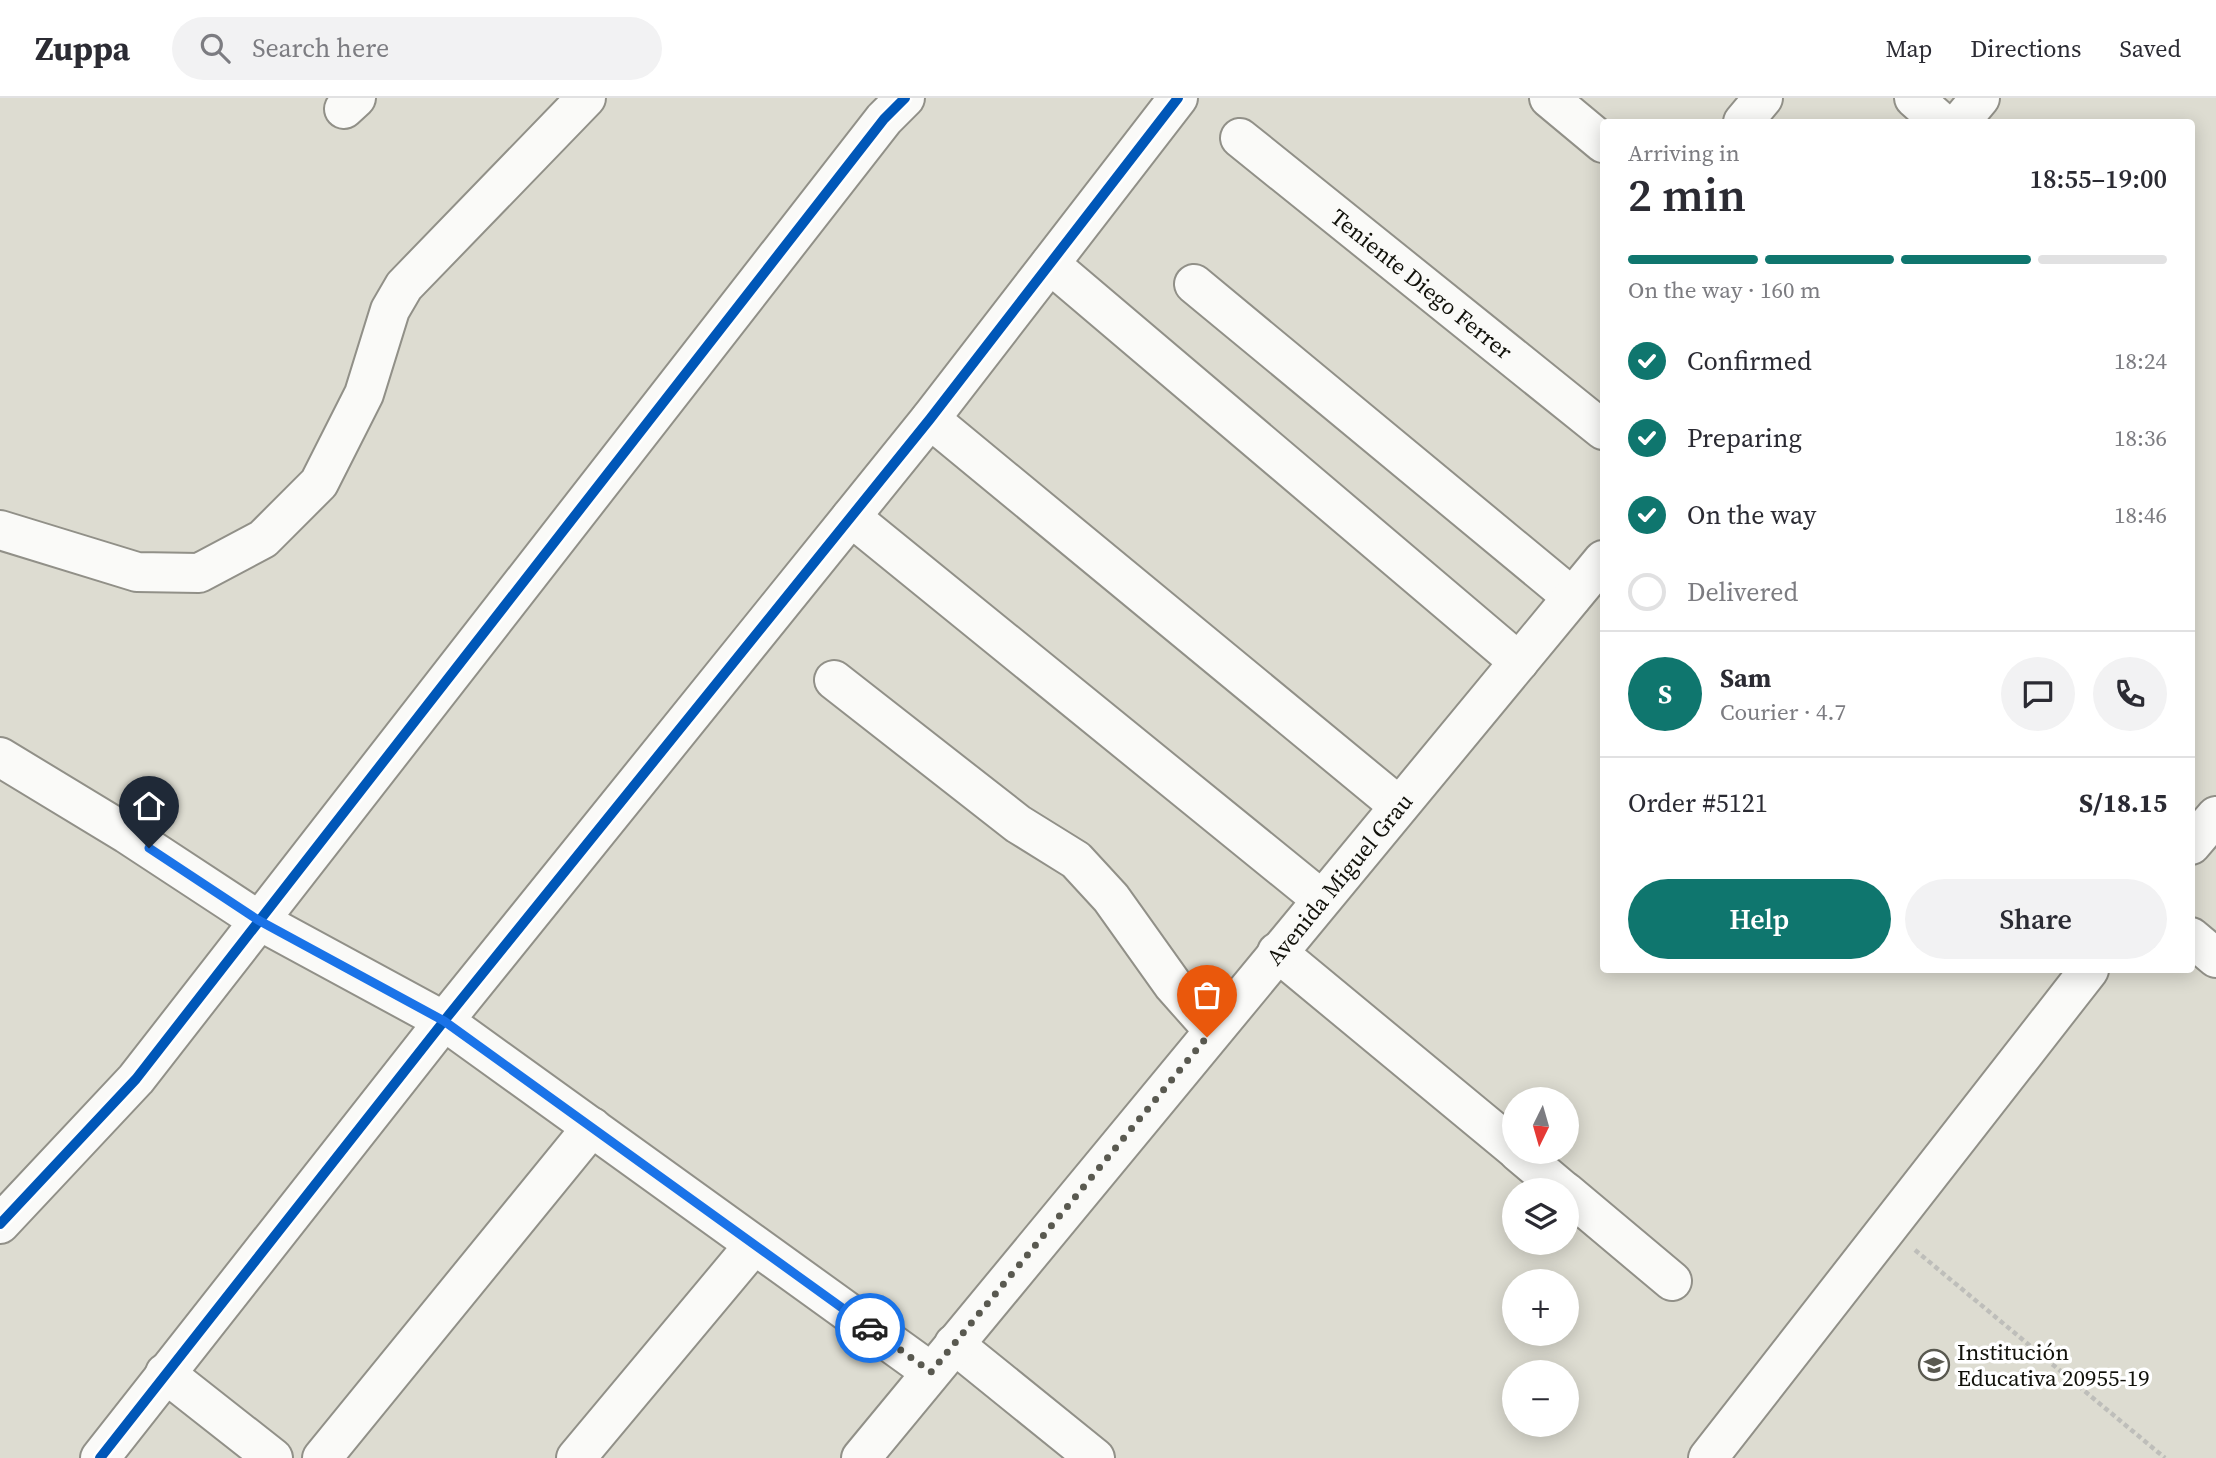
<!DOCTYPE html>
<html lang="en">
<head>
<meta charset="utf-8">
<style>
  :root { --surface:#fff; --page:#f2f2f3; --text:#2b2b33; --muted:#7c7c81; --line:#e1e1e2; --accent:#0f766e }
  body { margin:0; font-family:"Source Serif 4",serif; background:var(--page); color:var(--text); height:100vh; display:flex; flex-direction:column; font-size:26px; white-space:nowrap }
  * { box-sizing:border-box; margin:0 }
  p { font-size:23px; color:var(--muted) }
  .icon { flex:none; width:38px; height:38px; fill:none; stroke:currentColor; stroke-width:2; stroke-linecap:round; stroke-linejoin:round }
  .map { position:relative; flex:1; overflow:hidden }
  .panel { position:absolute; left:1600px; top:21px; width:595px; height:854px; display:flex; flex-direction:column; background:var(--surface); border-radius:7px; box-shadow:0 4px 18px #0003 }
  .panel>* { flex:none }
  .needle { width:46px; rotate:185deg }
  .controls { position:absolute; left:1502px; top:989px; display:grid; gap:14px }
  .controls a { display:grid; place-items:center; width:77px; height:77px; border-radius:50%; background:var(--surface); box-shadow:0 4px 18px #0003; font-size:35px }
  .pin { position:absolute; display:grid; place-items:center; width:60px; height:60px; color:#fff; margin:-72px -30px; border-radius:50% 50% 50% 0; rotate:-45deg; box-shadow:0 0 7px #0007 }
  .pin .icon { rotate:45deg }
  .courier { position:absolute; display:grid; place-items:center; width:70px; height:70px; margin:-35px; border:5px solid #1a73e8; border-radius:50%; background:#fff; color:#222; box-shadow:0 2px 9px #0007 }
  .summary em { font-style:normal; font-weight:600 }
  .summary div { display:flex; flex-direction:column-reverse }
  .summary { display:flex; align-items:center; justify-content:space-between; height:119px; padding:0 28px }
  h1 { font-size:46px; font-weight:600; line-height:52px }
  .bar { display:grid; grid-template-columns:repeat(4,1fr); gap:10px 7px; align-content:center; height:84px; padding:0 28px }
  .bar i { height:9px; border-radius:5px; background:var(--line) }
  .bar .current { background:var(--accent) }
  .bar p { grid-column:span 4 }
  .line { display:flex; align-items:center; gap:18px; padding:0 28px; border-top:2px solid var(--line) }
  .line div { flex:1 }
  .round { display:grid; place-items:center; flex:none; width:74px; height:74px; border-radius:37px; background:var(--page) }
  ol { padding:0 28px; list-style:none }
  li { display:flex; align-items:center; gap:21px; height:77px }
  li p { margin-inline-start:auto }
  li .icon { padding:7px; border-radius:50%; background:var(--accent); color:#fff; stroke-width:4 }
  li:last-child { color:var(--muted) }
  li i { width:38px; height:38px; border:4px solid var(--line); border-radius:50% }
  .button { display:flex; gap:14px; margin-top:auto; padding:14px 28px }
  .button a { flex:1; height:80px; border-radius:42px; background:var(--accent); color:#fff; font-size:28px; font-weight:600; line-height:80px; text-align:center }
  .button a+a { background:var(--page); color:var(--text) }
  header { display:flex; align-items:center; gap:42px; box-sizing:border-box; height:98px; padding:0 35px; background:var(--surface); border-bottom:2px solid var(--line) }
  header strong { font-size:33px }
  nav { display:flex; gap:38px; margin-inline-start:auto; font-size:24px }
  .search { width:490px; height:63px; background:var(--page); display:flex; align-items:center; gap:18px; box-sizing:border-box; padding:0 24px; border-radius:38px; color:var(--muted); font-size:26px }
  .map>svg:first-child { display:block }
</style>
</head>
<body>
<header>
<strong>Zuppa</strong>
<div class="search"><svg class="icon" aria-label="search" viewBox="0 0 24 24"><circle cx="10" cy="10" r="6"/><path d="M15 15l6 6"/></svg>Search here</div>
<nav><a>Map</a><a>Directions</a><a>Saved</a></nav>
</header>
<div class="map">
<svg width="2216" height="1360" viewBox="0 0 2216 1360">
  <rect width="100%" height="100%" fill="#dddcd1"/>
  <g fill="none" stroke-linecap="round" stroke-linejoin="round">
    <!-- minor casing -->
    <g stroke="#919088" stroke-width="42">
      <g id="minor">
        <polyline points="1549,0 1603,45"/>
        <polyline points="1914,0 1941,24"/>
        <polyline points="344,11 356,0"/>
        <polyline points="1743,24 1763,0"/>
        <polyline points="1960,24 1980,0"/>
        <path id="s1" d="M1240,40L1603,332"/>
        <polyline points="1050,166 1519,564"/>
        <polyline points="1194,186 1572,499"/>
        <polyline points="930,321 1399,708"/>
        <polyline points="851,419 1321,801"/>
        <polyline points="0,432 137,474 199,475 263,441 319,385 364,296 390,212 404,188 586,0"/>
        <polyline points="834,582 1018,726 1076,762 1111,800 1173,887 1213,932"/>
        <polyline points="0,659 127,736 258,822 444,923 931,1274"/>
        <polyline points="2191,747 2216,718"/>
        <polyline points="2191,839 2216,860"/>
        <polyline points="1277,854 1514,1050"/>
        <polyline points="1518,1054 1563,1092"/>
        <polyline points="1566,1094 1672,1183"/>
        <polyline points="0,1126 136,981 884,21 905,0"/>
        <polyline points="954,1246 1095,1360"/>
        <polyline points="165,1275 273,1360"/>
        <polyline points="100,1360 444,923 930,321 1178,0"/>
        <polyline points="322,1360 592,1029"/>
        <polyline points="576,1360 754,1147"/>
        <path id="s2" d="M861,1360L1603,462"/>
        <polyline points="1708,1360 2089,872"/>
      </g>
    </g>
    <!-- path -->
    <polyline stroke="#bebeba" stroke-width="4.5" stroke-dasharray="5 3.5" stroke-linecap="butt" points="1915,1152 2165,1360"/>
    <!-- minor -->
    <use href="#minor" stroke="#fafaf8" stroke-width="38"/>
    <!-- cycleway casing -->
    <g stroke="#fff" stroke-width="15">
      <g id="cycleway">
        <polyline points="0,1126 136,981 884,21 905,0"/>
        <polyline points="100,1360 444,923 930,321 1178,0"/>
      </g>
    </g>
    <!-- cycleway -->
    <use href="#cycleway" stroke="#0057b8" stroke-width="10"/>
  </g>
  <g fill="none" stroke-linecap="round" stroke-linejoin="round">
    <!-- done -->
    <polyline stroke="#595950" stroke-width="7" stroke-dasharray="0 12.6" points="870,1230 931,1274 1207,939"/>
    <!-- route -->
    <polyline stroke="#1a73e8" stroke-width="9" points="149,750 258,822 444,923 870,1230"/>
  </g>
  <!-- icons -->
  <defs>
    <g id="school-ring" transform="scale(1.575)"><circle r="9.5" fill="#fff" stroke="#595950" stroke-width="1.5"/><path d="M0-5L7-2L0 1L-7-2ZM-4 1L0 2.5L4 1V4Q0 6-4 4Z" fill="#595950"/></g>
  </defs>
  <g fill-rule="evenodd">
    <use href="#school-ring" x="1934" y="1267"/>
  </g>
  <g text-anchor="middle" stroke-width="7" stroke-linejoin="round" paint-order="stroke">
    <!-- street labels -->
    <g font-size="23" fill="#12120b" stroke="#fff">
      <text dy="8" stroke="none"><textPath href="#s1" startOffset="233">Teniente Diego Ferrer</textPath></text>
      <text dy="8" stroke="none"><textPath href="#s2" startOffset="751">Avenida Miguel Grau</textPath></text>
    </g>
    <!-- poi labels -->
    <g font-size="23" fill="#12120b" stroke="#fff" text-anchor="start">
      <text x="1957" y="1262">Institución<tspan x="1957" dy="26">Educativa 20955-19</tspan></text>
    </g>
  </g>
</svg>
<div class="controls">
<a><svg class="needle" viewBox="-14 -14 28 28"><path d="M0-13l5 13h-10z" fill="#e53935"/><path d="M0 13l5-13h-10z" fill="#7c7c81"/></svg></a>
<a><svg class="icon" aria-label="layers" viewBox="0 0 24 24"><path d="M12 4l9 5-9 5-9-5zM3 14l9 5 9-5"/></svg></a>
<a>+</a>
<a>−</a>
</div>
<div class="pin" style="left:1207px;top:939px;background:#ea580c"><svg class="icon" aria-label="bag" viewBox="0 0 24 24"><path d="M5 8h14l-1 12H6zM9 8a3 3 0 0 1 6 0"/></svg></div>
<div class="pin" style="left:149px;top:750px;background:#1f2937"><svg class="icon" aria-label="home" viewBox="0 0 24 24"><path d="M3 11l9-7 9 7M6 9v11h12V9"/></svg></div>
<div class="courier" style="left:870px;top:1230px"><svg class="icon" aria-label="car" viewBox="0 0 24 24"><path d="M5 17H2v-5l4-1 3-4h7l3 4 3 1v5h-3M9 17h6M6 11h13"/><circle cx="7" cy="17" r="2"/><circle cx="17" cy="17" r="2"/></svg></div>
<section class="panel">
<div class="summary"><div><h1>2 min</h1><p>Arriving in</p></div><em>18:55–19:00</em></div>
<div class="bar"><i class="current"></i><i class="current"></i><i class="current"></i><i></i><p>On the way · 160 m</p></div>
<ol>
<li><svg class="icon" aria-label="check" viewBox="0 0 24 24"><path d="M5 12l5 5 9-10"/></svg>Confirmed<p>18:24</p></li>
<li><svg class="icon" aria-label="check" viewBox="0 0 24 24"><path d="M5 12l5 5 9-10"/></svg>Preparing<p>18:36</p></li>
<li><svg class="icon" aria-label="check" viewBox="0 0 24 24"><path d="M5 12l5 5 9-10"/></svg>On the way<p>18:46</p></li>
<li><i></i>Delivered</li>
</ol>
<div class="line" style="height:126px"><b class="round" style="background:var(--accent);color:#fff">S</b><div><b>Sam</b><p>Courier · 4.7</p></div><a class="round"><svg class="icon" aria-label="chat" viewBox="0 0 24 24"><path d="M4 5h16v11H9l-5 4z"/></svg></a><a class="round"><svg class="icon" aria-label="phone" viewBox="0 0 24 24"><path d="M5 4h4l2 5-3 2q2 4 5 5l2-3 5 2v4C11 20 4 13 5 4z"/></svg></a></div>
<div class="line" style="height:91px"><div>Order #5121</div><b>S/18.15</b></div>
<div class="button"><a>Help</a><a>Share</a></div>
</section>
</div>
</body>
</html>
